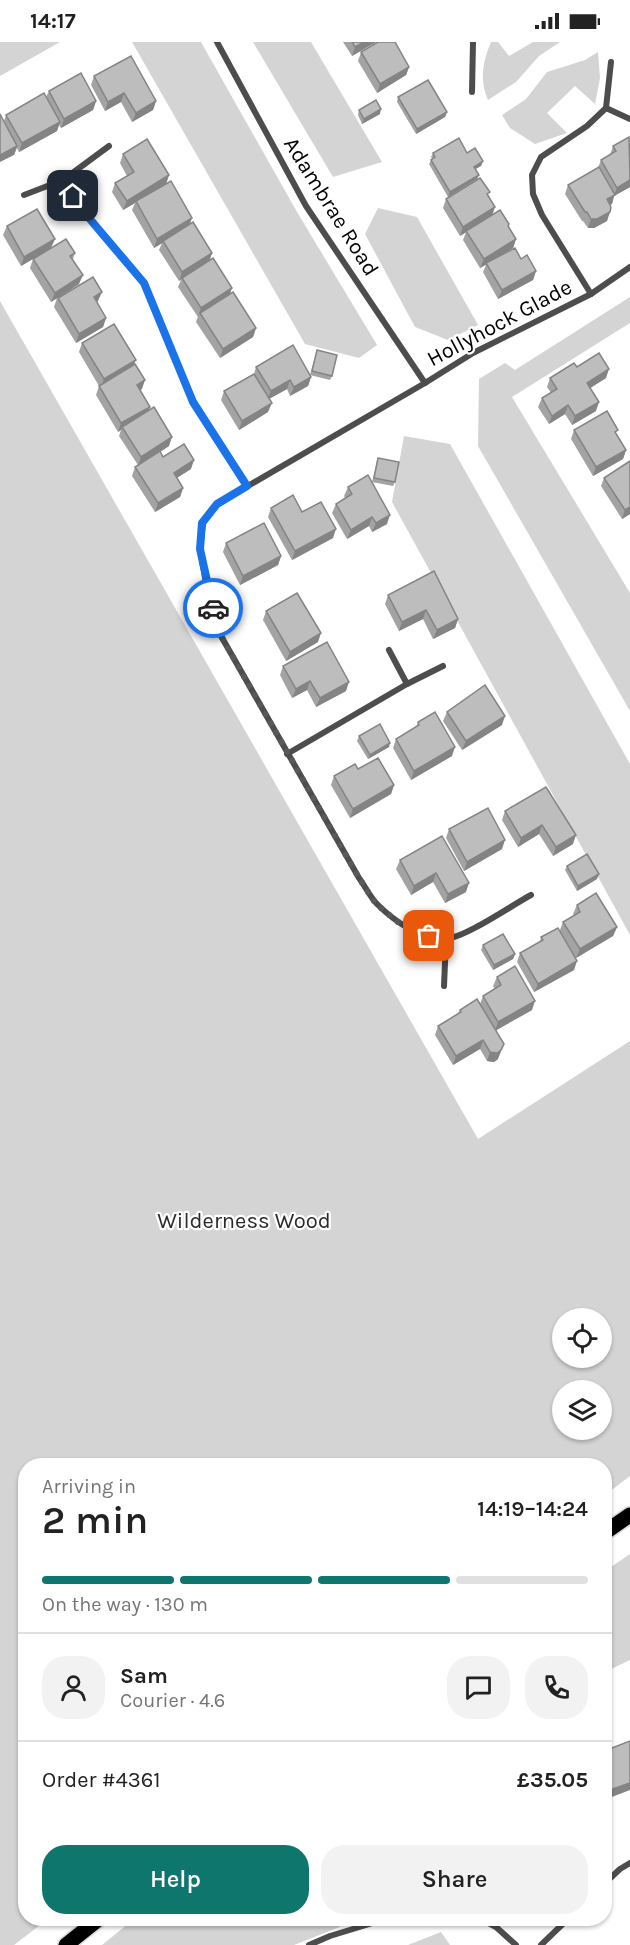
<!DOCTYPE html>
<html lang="en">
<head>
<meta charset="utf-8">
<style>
  :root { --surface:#fff; --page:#f2f2f2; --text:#222; --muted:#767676; --line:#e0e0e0; --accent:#0f766e }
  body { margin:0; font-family:Karla,sans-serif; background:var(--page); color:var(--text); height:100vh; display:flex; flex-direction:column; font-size:22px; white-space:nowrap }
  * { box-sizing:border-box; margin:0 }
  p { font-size:20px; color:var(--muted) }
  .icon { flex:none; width:33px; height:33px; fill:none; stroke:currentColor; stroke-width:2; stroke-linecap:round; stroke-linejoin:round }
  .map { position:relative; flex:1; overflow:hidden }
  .panel { position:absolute; left:18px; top:1416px; width:594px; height:468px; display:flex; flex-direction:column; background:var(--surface); border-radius:24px; box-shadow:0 2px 4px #0004 }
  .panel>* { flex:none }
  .fabs { position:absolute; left:552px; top:1266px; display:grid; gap:12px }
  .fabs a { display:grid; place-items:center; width:60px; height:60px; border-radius:50%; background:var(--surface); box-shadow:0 2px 4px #0004; font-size:30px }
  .pin { position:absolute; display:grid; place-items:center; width:51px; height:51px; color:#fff; margin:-26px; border-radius:12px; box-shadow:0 3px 9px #0006 }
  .courier { position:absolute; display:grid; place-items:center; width:60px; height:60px; margin:-30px; border:4px solid #1a73e8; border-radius:50%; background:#fff; color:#222; box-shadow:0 2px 8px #0007 }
  .summary em { font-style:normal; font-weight:600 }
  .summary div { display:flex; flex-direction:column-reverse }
  .summary { display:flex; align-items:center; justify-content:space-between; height:102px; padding:0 24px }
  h1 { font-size:39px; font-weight:600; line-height:45px }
  .bar { display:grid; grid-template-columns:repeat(4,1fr); gap:9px 6px; align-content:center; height:72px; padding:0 24px }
  .bar i { height:8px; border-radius:4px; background:var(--line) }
  .bar .active { background:var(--accent) }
  .bar p { grid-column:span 4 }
  .line { display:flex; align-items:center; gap:15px; padding:0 24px; border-top:2px solid var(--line) }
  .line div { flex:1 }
  .round { display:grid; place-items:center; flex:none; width:63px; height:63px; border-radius:24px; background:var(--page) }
  .button { display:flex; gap:12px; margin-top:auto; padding:12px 24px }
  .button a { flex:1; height:69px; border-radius:24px; background:var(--accent); color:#fff; font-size:24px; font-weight:600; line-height:69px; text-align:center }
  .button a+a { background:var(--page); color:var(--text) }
  .status { display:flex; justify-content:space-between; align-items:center; height:42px; padding:0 30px; background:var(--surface); direction:ltr }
  .status svg { height:16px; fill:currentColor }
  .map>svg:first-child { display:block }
</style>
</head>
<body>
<div class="status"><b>14:17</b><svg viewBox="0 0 49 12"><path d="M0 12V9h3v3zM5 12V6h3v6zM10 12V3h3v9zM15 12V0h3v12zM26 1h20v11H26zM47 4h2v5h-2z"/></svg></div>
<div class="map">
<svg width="630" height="1903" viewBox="0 0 630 1903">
  <rect width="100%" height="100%" fill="#fff"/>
  <!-- green -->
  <g fill="#d4d4d4" fill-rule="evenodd">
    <polygon points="0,0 60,0 0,34"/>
    <polygon points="132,0 201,0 297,170 377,303 359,316 305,302"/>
    <polygon points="253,0 311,0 382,120 333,135"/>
    <path d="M491,0H498L509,14L533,0H560L539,14L516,40L488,58C479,38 483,19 491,0Z"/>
    <polygon points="598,10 600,36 595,62 575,44 547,71 567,91 535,102 510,86 502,73 526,57 547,30 585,18"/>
    <polygon points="378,166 417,175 478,283 448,298 415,285 365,192"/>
    <polygon points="630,255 630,281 512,355 630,551 630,669 478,404 479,337 505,321 515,328"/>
    <path d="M0,259L478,1097L630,999V1434L605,1453L604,1424H26V1876L48,1877L14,1903H0ZM562,1276H602V1316H562ZM562,1348H602V1388H562Z"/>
    <polygon points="404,394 450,402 630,722 630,893 392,460"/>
    <polygon points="630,1512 630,1618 605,1630 605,1529"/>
    <polygon points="337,1876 340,1885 294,1903 102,1903 134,1877"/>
    <polygon points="441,1890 450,1903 408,1903"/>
  </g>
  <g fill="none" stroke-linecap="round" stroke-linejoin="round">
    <!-- primary casing -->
    <g stroke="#dbdbdb" stroke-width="18">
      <g id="primary">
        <polyline points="604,1491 630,1473"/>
        <polyline points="66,1903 100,1876"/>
      </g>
    </g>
    <!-- street -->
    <g stroke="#4d4d4d" stroke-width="6">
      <polyline points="217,0 306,164 425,341"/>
      <polyline points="472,50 473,0"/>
      <polyline points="606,66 630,77"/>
      <polyline points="109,104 63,138 83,169 144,241 193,360 247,444"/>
      <polyline points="24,153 63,138"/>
      <polyline points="591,252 542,173 533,152 532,133 541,115 587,84 606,66 611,20"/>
      <polyline points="389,608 407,642"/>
      <polyline points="287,712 407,642 443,624"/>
      <path d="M531,853C512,863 465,896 445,897C421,898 394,879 377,862C370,855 365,844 359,836L221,594L207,547L200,507L203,481L217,462L425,341L473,311L591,252L630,225"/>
      <polyline points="444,944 446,897"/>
      <polyline points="604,1842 620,1827 630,1821"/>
      <polyline points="479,1876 496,1885 516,1903"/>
      <polyline points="309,1903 330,1894 389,1876"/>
      <polyline points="541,1903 569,1876"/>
    </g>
    <!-- primary -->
    <use href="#primary" stroke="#000" stroke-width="15"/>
  </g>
  <!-- wall -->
  <g fill="#a3a3a3">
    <polygon points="343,0 376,0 352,14"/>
    <polygon points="361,10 409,25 406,33 377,51 358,19"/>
    <polygon points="94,34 156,59 153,68 132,80 121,60 105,69 91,43"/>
    <polygon points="49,49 96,59 93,68 61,86 59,83 57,89 19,110 17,106 14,113 4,79 6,73 46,55"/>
    <polygon points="398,55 447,70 445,75 416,92 397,60"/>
    <polygon points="359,68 380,72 362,82 358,73"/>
    <polygon points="630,96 630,145 614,154 612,162 610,163 607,179 594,186 588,186 583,179 582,179 565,152 568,143 598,126 601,118 610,113 613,104"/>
    <polygon points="433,111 467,111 483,119 481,124 475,127 479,133 477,137 448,155 429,122 431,118 432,117 431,115"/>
    <polygon points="123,112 169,133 166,142 190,182 212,211 210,217 230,252 256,286 253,295 220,316 196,280 198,274 198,275 178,245 181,238 179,239 159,208 162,201 154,206 132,168 135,161 123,168 112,150 115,141 127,134 120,121"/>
    <polygon points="446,157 492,173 509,182 508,185 516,197 513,206 500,214 521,217 536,229 533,238 498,257 483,230 486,223 480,226 463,198 466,190 460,194 443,166"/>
    <polygon points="7,184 52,206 75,211 73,217 79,242 64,252 98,259 97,260 106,276 103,285 76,301 54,265 57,256 51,260 30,226 33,217 38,214 21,224 3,193"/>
    <polygon points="82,301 134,323 142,347 140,348 150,365 148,369 169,404 160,410 163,415 191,427 177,436 183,446 180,455 155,470 132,434 135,425 138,423 119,394 121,388 118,390 96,353 99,344 79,310"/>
    <polygon points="317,308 332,334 330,338 310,333"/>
    <polygon points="256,325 311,335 308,344 290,354 287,347 269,357 268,370 239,388 221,358 224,349 254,332"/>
    <polygon points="577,325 606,336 590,346 596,369 572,383 565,372 549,382 538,365 542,356 551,351 547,345 550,336"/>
    <polygon points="574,388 626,408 623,417 593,434 571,397"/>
    <polygon points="378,416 395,440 393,444 372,440"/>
    <polygon points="604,436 630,472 622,477 601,444"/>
    <polygon points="348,445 387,482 372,490 369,484 347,497 332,471 336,462 345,456 344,454"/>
    <polygon points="271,466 302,470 333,496 292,518 268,475"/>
    <polygon points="226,501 281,514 278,523 240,543 223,510"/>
    <polygon points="388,553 458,577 455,586 433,597 423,577 399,589 385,562"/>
    <polygon points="266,569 318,600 286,619 263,578"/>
    <polygon points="283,624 346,649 316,665 307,648 292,656 280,633"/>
    <polygon points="447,670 502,683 462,708 443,679"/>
    <polygon points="418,680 452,714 411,738 393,706 396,697 416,686"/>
    <polygon points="359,694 389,705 368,717 357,699"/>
    <polygon points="358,727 394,743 391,752 350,776 331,743 334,734"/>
    <polygon points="546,745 573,802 553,814 539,792 518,805 502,778 505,769"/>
    <polygon points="449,787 502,807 464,829 446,796"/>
    <polygon points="442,794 466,850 445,861 433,840 411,853 396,827 400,818"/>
    <polygon points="567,824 597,837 577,849 565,828"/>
    <polygon points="577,863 617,885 613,894 576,916 574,928 534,950 517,920 520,911 540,900 541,895 560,888 563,880 574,873 573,872"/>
    <polygon points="483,903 515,912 513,917 493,928 481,908"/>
    <polygon points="497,935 532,968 496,988 498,1017 494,1020 487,1019 480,1007 453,1023 435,993 438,984 458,972 460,968 480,962 483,954 495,947 493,944"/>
  </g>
  <!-- shaded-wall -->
  <g fill="#848484">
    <polygon points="364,0 376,0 352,14 355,5"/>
    <polygon points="409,25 406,33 377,51 380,42"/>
    <polygon points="124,51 121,60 105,69 108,60"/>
    <polygon points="96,59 93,68 61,86 64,77"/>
    <polygon points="156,59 153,68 132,80 136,71"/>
    <polygon points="381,67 380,72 362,82 364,77"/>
    <polygon points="447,70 445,75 416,92 417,87"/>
    <polygon points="60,80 57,89 19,110 22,101"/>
    <polygon points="17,104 14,113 0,120 0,113"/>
    <polygon points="483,119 481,124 472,129 474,125"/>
    <polygon points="169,133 166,142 136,159 135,161 123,168 127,159"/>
    <polygon points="479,133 477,137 448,155 450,150"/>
    <polygon points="630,138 630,145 614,154 612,162 604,166 607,157 614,153 617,146"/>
    <polygon points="495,165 492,174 460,194 463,185"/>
    <polygon points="610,170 607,179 594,186 588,186 591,177"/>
    <polygon points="192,176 189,185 154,206 157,197"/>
    <polygon points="55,197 51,206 21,224 24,215"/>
    <polygon points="516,197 513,206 480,226 484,217"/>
    <polygon points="212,211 209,220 182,236 179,239 182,230"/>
    <polygon points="536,229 533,238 498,257 502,248"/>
    <polygon points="83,233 79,242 51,260 55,251"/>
    <polygon points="232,246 229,255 200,271 198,275 201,266"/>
    <polygon points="102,250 98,259 90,264 94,255"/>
    <polygon points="106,276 103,285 76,301 79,292"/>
    <polygon points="256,286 253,295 220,316 223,307"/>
    <polygon points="136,318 132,327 101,346 104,337"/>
    <polygon points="609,327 606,336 584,350 587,341"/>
    <polygon points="311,335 308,344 290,354 294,345"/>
    <polygon points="145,338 142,347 134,352 137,343"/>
    <polygon points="290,338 287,347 267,358 271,349"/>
    <polygon points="599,360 596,369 572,383 575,374"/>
    <polygon points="272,361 268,370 239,388 242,379"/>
    <polygon points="568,363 565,372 549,382 552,374"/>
    <polygon points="150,365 147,374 122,385 121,388 118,390 121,381"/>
    <polygon points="172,395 169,404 138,424 141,415"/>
    <polygon points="626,408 623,417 593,434 596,425"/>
    <polygon points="194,418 191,427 170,440 174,431"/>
    <polygon points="183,446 180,455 155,470 158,461"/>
    <polygon points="630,465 630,472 622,477 625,468"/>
    <polygon points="390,473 387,482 372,490 376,481"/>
    <polygon points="372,475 369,484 347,497 351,488"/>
    <polygon points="336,487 333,496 292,518 295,509"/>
    <polygon points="281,514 278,523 240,543 243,534"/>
    <polygon points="426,568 423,577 399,589 402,580"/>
    <polygon points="458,577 455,586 433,597 437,588"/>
    <polygon points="321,591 318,600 286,619 290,610"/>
    <polygon points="310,639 307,648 292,656 296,647"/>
    <polygon points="349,640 346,649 316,665 320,656"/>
    <polygon points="505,674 502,683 462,708 466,699"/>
    <polygon points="390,701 389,705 368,717 370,713"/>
    <polygon points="455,705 452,714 411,738 414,729"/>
    <polygon points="394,743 391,752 350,776 353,767"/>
    <polygon points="542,783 539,792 518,805 521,796"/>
    <polygon points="576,793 573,802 553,814 556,805"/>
    <polygon points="505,798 502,807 464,829 467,820"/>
    <polygon points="436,831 433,840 411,853 414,844"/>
    <polygon points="599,832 597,837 577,849 578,844"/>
    <polygon points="469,841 466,850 445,861 448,852"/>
    <polygon points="617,885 613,894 576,916 580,907"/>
    <polygon points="515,912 513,917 493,928 494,923"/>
    <polygon points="577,919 574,928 534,950 538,942"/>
    <polygon points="535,959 532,968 495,989 498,980"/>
    <polygon points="483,998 480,1007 453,1023 456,1014"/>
    <polygon points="504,1002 498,1017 494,1020 487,1019 490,1010"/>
    <polygon points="630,1741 630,1748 604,1758 604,1750"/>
  </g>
  <!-- building -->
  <g fill="#bdbdbd" stroke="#848484" stroke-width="1.5">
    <polygon points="352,0 364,0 355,5"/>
    <polygon points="378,0 395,0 409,25 380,42 361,10"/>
    <polygon points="131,14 156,59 136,71 124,51 108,60 94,34"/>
    <polygon points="81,31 96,59 64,77 49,49"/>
    <polygon points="428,38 447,70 417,87 398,55"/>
    <polygon points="44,51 60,80 22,101 6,73"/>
    <polygon points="376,58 381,67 364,77 359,68"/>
    <polygon points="0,72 17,104 0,113"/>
    <polygon points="629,95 630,138 617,146 601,118 616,109 613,104"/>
    <polygon points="459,96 467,111 475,106 483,119 474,125 479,133 450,150 431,118 435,115 433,111"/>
    <polygon points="147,97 169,133 127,159 115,141 134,130 123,112"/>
    <polygon points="599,125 615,153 607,157 611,165 610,170 597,177 591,177 587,170 585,170 568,143"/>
    <polygon points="480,136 490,150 487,152 495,165 463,185 446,157"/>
    <polygon points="171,139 192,176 157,197 136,159"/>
    <polygon points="37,167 55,197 24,215 7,184"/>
    <polygon points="500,168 509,182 508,184 516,197 484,217 466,189"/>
    <polygon points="193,180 212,211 182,230 163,199"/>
    <polygon points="66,197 75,211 70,214 83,233 55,251 33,217"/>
    <polygon points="515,206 521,217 527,213 536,229 502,248 486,221"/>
    <polygon points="213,216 232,246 201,266 182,236"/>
    <polygon points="93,235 102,250 94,255 106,276 79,292 58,256"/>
    <polygon points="233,250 256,286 223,307 200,271"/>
    <polygon points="114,282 136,318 104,337 82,301"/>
    <polygon points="293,303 311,335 294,345 290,338 271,349 256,325"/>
    <polygon points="317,308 337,313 332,334 312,329"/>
    <polygon points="599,311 609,327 587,341 599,360 575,374 568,363 552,374 542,356 557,347 550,336 574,321 577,325"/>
    <polygon points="135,322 145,338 137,343 150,365 121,381 99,344"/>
    <polygon points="254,332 272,361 242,379 224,349"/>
    <polygon points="154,365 172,395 141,415 122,385"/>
    <polygon points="607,369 618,388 615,390 626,408 596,425 574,388"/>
    <polygon points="184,402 194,418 174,431 183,446 158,461 135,425 160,409 163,415"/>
    <polygon points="378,416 399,420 395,440 374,436"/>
    <polygon points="630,419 630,465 625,468 604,436"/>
    <polygon points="368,433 390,473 376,481 372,475 351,488 336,462 352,452 348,445"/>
    <polygon points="293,453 302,470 321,460 336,487 295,509 271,466"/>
    <polygon points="264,481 281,514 243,534 226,501"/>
    <polygon points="434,529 458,577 437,588 426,568 402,580 388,553"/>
    <polygon points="297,551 321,591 290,610 266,569"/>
    <polygon points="327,600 349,640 320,656 310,639 296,647 283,624"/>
    <polygon points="485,643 505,674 466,699 447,670"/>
    <polygon points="435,670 455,705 414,729 396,697 419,683 418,680"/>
    <polygon points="380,682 390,701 370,713 359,694"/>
    <polygon points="378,716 394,743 353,767 334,734 355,722 358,727"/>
    <polygon points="546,745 576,793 556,805 542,783 521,796 505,769"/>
    <polygon points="488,766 505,798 467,820 449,787"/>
    <polygon points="442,794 469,841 448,852 436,831 414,844 400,818"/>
    <polygon points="587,812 599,832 578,844 567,824"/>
    <polygon points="596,851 617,885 580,907 563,880 580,870 577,863"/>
    <polygon points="558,886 577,919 538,942 520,911 543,898 541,895"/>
    <polygon points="503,892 515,912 494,923 483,903"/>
    <polygon points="515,924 535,959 498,980 483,954 501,943 497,935"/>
    <polygon points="477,957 504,1002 501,1008 497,1011 490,1010 483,998 456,1014 438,984 461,970 460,968"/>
    <polygon points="630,1699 630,1741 604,1750 604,1709"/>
  </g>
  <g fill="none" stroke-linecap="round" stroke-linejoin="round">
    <!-- done -->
    <polyline stroke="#595959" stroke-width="6" stroke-dasharray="0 10.8" points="213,566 221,594 359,836 376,862 404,885 429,894"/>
    <!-- route -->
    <polyline stroke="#1a73e8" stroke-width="8" points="73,154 83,169 144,241 193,360 247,444 217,462 202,481 200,507 213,566"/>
  </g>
  <g text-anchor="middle" stroke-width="4.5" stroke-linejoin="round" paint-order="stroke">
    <!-- street labels -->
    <g font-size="22" fill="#000" stroke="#fff">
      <text transform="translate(332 164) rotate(58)" y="8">Adambrae Road</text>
      <text transform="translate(499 280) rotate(-28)" y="8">Hollyhock Glade</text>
    </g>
    <!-- park labels -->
    <g font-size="22" fill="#2b2b2b" stroke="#fff">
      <text x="244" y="1186">Wilderness Wood</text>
    </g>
  </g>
</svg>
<div class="fabs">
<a><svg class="icon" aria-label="locate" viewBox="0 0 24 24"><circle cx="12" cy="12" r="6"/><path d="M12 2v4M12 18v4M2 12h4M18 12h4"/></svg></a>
<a><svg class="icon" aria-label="layers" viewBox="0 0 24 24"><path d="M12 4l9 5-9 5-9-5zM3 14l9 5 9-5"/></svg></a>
</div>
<div class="pin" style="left:429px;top:894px;background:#ea580c"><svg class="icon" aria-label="bag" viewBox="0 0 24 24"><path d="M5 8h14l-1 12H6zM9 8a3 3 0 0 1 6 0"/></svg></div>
<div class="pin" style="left:73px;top:154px;background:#1f2937"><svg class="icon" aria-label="home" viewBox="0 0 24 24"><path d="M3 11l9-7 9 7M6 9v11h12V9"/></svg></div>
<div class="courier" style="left:213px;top:566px"><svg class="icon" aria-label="car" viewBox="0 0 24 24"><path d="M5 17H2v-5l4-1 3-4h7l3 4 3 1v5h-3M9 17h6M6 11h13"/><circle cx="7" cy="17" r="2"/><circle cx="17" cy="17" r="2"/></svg></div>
<section class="panel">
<div class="summary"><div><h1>2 min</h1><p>Arriving in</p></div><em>14:19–14:24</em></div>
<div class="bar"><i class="active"></i><i class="active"></i><i class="active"></i><i></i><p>On the way · 130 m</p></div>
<div class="line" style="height:108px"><a class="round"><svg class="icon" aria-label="person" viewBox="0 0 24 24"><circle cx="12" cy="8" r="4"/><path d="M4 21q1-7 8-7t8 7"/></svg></a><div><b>Sam</b><p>Courier · 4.6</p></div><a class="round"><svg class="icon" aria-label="chat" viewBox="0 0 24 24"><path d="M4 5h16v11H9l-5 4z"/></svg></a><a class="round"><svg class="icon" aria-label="phone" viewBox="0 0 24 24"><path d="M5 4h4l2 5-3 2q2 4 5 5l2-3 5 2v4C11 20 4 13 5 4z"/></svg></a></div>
<div class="line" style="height:78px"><div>Order #4361</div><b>£35.05</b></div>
<div class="button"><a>Help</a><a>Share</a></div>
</section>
</div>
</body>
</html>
